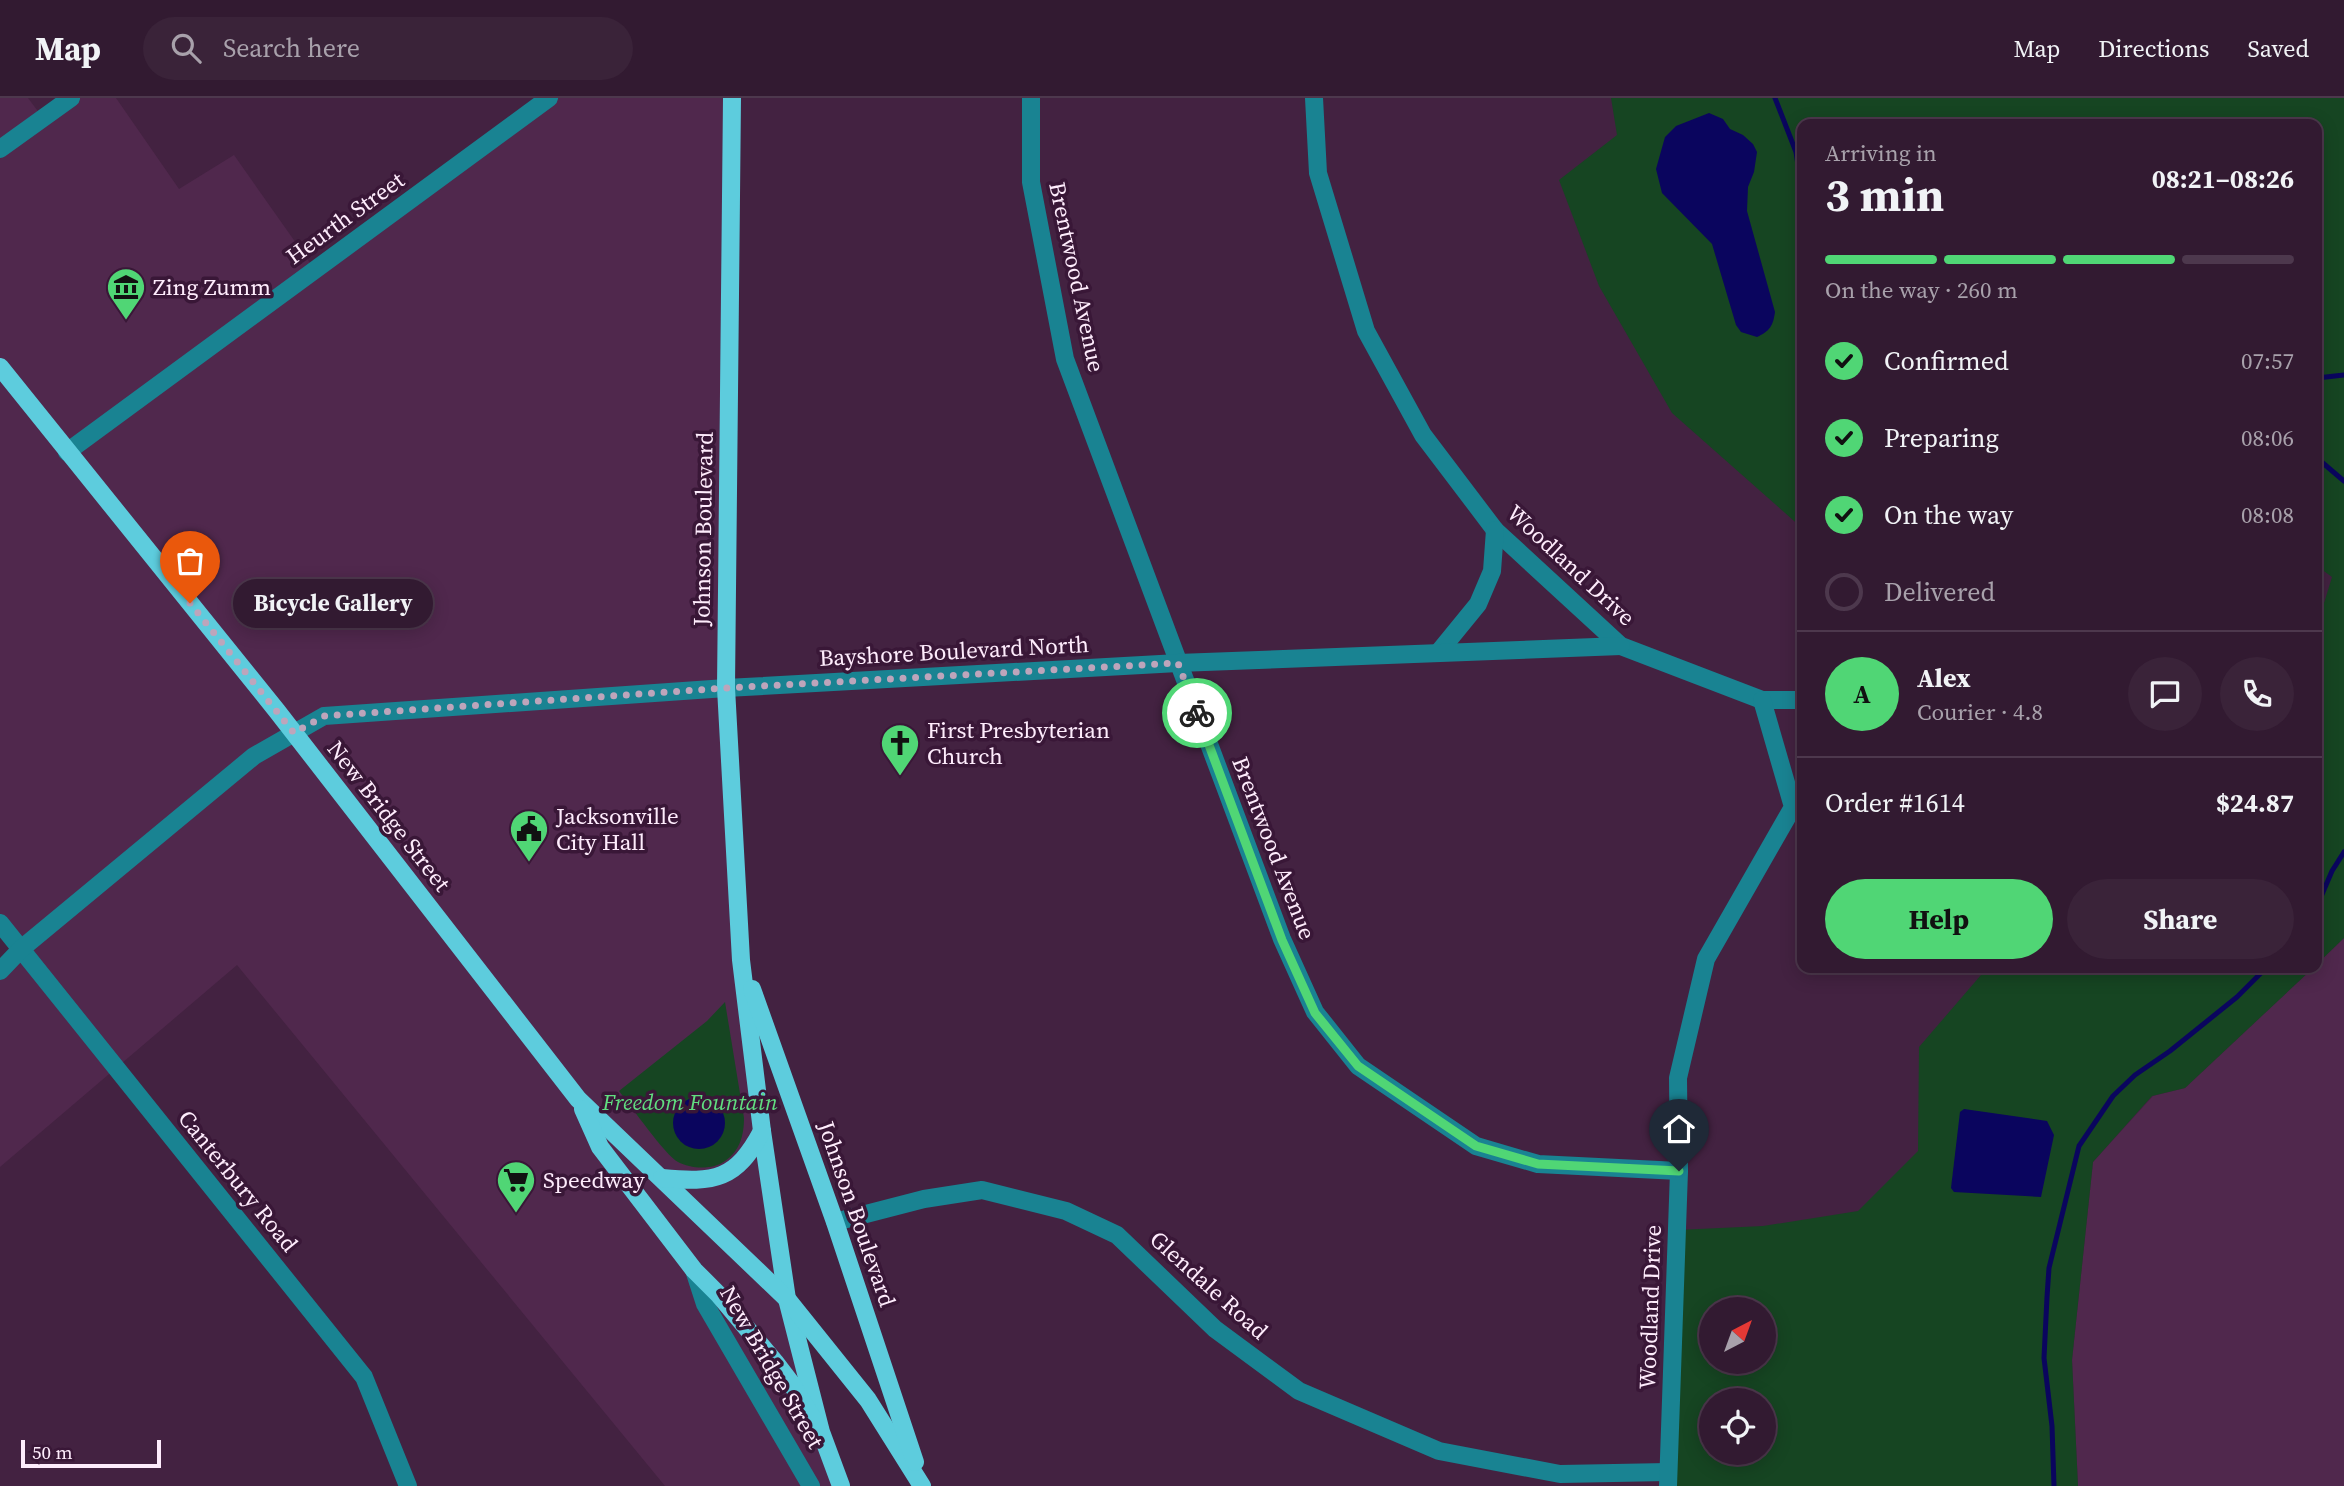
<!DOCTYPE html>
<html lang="en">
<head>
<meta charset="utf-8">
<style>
  :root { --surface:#321a31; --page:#3a2339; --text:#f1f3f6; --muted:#a8a1ab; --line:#4d384d; --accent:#50d675 }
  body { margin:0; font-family:"Source Serif 4",serif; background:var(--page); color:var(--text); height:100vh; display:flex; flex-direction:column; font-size:26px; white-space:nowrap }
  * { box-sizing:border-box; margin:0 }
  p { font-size:23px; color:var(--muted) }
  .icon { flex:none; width:38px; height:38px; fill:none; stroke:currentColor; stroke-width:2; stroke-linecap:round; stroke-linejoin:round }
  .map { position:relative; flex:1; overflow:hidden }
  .side { position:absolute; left:1797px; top:21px; width:525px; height:854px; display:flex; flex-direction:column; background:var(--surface); border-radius:14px; box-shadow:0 4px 18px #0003,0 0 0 2px var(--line) }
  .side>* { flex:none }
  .needle { width:46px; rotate:41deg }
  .fabs { position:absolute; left:1699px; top:1199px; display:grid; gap:14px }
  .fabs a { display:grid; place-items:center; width:77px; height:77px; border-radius:50%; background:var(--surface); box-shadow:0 4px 18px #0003,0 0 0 2px var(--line); font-size:35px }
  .scale { position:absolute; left:21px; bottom:18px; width:140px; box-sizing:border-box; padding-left:7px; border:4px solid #feecfc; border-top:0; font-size:19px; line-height:24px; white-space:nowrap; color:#feecfc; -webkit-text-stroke:5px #391737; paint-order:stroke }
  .pin { position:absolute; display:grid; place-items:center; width:60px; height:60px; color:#fff; margin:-72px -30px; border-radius:50% 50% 50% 0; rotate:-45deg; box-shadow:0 0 7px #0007 }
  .pin .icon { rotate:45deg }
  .courier { position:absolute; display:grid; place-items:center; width:70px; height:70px; margin:-35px; border:5px solid #50d675; border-radius:50%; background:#fff; color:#222; box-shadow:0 2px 9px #0007 }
  .bubble { position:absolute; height:49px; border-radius:24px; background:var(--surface); box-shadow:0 4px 18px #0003,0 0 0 2px var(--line); font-size:23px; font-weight:700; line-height:49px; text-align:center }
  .headline em { font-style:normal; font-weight:700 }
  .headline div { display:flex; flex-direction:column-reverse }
  .headline { display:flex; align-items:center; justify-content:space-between; height:119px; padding:0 28px }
  h1 { font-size:46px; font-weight:700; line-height:52px }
  .bar { display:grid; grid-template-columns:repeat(4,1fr); gap:10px 7px; align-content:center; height:84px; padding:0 28px }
  .bar i { height:9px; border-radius:5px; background:var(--line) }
  .bar .on { background:var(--accent) }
  .bar p { grid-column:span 4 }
  .line { display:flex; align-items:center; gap:18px; padding:0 28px; border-top:2px solid var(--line) }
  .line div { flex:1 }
  .round { display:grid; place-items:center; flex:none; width:74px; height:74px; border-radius:37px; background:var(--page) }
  ol { padding:0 28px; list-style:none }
  li { display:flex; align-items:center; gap:21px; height:77px }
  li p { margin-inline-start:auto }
  li .icon { padding:7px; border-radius:50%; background:var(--accent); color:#111; stroke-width:4 }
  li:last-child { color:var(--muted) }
  li i { width:38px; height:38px; border:4px solid var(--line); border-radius:50% }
  .action { display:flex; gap:14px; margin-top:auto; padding:14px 28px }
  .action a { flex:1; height:80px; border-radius:42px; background:var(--accent); color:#111; font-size:28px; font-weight:700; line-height:80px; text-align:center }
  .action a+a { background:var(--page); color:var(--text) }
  header { display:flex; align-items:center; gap:42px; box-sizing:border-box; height:98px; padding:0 35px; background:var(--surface); border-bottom:2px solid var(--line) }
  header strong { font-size:33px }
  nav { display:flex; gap:38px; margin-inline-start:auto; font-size:24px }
  .search { width:490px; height:63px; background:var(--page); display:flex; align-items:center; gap:18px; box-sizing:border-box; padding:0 24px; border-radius:38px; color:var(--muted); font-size:26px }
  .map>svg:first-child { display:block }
</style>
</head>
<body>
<header>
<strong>Map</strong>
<div class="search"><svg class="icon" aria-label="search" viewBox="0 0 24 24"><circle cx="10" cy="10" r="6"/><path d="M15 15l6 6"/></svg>Search here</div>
<nav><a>Map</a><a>Directions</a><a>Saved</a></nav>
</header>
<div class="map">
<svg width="2344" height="1388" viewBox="0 0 2344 1388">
  <rect width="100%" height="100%" fill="#432241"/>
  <!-- built -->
  <g fill="#50284d">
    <polygon points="0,0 28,0 43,20 71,0 116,0 179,91 234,57 315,172 549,0 732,0 726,590 741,862 787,1201 841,1388 665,1388 237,867 0,1069 0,873 21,851 0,825"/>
    <polygon points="2344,840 2344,1388 2078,1388 2072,1262 2093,1064 2153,998 2185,990 2313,870 2317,870 2317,866"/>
  </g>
  <!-- green -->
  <g fill="#164522" fill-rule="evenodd">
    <polygon points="1611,0 2344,0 2344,840 2317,866 2317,528 2332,479 2317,468 2317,26 1802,26 1802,430 1672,315 1599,188 1559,82 1617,37"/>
    <path d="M1987,870H2313L2185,990L2152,998L2093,1064L2072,1262L2078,1388H1668L1677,1132L1763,1128L1858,1113L1918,1053L1919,949ZM1712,1211H1764V1264H1712ZM1712,1302H1764V1354H1712Z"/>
    <path d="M725,904L744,1020C744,1037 740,1053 725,1063C713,1072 691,1071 678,1064C665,1057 631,1008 619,993L707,923Z"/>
  </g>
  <!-- water -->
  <g fill="#0a055e">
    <path d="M1709,15L1723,21L1730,31L1743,37L1753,46L1757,54L1754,74L1748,89L1747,113L1775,214C1773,228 1770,233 1757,239L1741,234L1736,227L1712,146L1662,95L1656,71L1665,39L1676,28Z"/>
    <circle cx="699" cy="1025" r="26"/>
    <polygon points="1964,1011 2047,1023 2054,1037 2041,1099 1954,1094 1951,1090 1960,1014"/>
  </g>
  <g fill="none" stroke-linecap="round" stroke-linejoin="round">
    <!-- stream -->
    <g stroke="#0a055e" stroke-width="5">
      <polyline points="1775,0 1796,54 1801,87 1802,120"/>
      <polyline points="2317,280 2344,277"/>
      <polyline points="2317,360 2344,383"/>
      <polyline points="2317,808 2332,773 2344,754"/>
      <polyline points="2054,1388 2052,1328 2044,1260 2047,1199 2049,1170 2079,1048 2113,998 2135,977 2170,953 2237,899 2266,870"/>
    </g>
    <!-- minor -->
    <g stroke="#198392" stroke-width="18">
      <polyline points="1031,0 1031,84 1065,261 1282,841 1315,914 1358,968 1476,1048 1538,1066 1679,1073"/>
      <polyline points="1314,0 1318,75 1366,233 1423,337 1495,432 1621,548 1762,602 1802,602"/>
      <polyline points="0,51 71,0"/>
      <polyline points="67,354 549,0"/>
      <polyline points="1438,555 1478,506 1492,473 1495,432"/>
      <polyline points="0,825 364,1279 408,1388"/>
      <polyline points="0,873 21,851 254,658 324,618 726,590 1178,565 1621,548"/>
      <polyline points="835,1124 924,1101 982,1092 1066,1113 1117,1137 1215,1231 1299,1293 1439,1353 1560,1376 1668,1374"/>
      <polyline points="694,1172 705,1206 811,1388"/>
      <polyline points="1668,1388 1679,1073 1678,980 1706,861 1793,709 1762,602"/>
    </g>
    <!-- major -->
    <g stroke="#5dccdd" stroke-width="18">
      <polyline points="732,0 726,590 741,862 762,1033 787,1201 821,1334 841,1388"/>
      <polyline points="0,269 277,613 578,1001 787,1201 868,1302 922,1388"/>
      <polyline points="752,891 835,1124 915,1364"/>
      <polyline points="583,1011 600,1049 694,1172 719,1197 775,1264 791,1285 812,1319"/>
      <path d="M662,1080C715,1085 736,1082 762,1033"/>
    </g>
  </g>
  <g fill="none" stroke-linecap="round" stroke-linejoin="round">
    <!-- done -->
    <polyline stroke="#bda5bb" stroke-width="7" stroke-dasharray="0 12.6" points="190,505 294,635 324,618 726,590 1178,565 1197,615"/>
    <!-- route -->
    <polyline stroke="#50d675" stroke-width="9" points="1197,615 1282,842 1315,915 1358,968 1476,1048 1538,1066 1679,1073"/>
  </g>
  <!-- icons -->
  <defs>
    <g id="museum-pin" transform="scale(2.0125)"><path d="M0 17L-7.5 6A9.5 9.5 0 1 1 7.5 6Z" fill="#50d675" stroke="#391737"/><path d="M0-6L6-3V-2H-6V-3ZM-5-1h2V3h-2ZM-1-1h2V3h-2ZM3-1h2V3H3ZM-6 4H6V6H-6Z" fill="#111"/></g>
    <g id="church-pin" transform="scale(2.0125)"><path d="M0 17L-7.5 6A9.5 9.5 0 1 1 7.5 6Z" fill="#50d675" stroke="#391737"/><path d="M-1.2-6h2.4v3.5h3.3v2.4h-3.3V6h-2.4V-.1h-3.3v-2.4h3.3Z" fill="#111"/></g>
    <g id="civic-pin" transform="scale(2.0125)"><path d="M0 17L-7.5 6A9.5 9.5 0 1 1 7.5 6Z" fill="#50d675" stroke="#391737"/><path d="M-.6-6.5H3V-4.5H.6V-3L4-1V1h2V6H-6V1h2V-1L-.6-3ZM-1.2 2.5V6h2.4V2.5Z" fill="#111"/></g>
    <g id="supermarket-pin" transform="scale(2.0125)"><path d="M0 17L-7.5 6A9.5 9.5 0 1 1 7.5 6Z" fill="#50d675" stroke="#391737"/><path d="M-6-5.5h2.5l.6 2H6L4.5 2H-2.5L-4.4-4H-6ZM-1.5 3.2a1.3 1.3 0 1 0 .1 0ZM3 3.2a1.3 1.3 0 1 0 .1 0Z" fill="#111"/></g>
  </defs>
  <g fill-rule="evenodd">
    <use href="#museum-pin" x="126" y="189"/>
    <use href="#church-pin" x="900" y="645"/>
    <use href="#civic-pin" x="529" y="731"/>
    <use href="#supermarket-pin" x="516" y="1082"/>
  </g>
  <g text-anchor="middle" stroke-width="7" stroke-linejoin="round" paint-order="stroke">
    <!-- street labels -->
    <g font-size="23" fill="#feecfc" stroke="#391737">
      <text transform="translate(345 120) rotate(-36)" y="8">Heurth Street</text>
      <text transform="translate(1077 179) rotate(78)" y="8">Brentwood Avenue</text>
      <text transform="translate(703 431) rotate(-89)" y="8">Johnson Boulevard</text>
      <text transform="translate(1571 467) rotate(43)" y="8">Woodland Drive</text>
      <text transform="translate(954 553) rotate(-3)" y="8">Bayshore Boulevard North</text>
      <text transform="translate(389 718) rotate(52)" y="8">New Bridge Street</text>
      <text transform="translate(1274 750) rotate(69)" y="8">Brentwood Avenue</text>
      <text transform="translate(238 1083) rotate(51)" y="8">Canterbury Road</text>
      <text transform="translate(857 1116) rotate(71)" y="8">Johnson Boulevard</text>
      <text transform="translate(1209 1187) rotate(42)" y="8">Glendale Road</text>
      <text transform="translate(1650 1209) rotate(-88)" y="8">Woodland Drive</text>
      <text transform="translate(772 1269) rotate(60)" y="8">New Bridge Street</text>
    </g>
    <!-- poi labels -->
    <g font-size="23" fill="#feecfc" stroke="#391737" text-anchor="start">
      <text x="153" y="197">Zing Zumm</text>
      <text x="927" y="640">First Presbyterian<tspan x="927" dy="26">Church</tspan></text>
      <text x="556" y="726">Jacksonville<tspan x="556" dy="26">City Hall</tspan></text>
      <text x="543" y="1090">Speedway</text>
    </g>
    <!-- park labels -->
    <g font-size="23" font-style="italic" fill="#61de80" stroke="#391737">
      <text x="690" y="1012">Freedom Fountain</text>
    </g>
  </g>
</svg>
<div class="fabs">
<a><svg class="needle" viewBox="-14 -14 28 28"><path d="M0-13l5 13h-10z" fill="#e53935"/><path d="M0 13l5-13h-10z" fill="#a8a1ab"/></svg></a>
<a><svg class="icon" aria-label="locate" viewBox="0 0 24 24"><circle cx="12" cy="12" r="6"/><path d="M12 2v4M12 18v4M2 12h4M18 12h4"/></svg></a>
</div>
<div class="scale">50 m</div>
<div class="pin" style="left:190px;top:505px;background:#ea580c"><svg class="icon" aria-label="bag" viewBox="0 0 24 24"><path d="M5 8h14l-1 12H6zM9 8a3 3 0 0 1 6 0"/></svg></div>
<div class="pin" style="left:1679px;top:1073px;background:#1f2937"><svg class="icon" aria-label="home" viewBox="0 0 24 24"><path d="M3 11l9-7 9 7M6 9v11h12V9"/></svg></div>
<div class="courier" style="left:1197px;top:615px"><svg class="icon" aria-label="bike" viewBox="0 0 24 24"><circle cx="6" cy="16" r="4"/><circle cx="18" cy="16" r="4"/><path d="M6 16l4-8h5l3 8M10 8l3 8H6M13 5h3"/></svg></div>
<div class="bubble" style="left:233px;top:481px;width:200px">Bicycle Gallery</div>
<section class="side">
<div class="headline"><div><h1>3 min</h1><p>Arriving in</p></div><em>08:21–08:26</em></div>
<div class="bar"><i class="on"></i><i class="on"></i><i class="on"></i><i></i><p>On the way · 260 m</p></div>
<ol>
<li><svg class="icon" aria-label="check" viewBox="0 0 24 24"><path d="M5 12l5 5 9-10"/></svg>Confirmed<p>07:57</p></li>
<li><svg class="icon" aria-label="check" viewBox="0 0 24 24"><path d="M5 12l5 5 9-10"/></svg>Preparing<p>08:06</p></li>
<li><svg class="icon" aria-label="check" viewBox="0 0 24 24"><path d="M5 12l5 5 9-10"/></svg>On the way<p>08:08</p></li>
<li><i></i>Delivered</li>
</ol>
<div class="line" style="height:126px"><b class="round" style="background:var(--accent);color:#111">A</b><div><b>Alex</b><p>Courier · 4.8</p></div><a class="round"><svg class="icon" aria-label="chat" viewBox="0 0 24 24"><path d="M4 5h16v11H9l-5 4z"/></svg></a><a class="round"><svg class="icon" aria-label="phone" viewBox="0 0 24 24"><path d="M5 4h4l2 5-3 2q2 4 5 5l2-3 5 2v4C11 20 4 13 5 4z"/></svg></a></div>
<div class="line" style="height:91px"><div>Order #1614</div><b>$24.87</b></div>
<div class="action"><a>Help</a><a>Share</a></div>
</section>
</div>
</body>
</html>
